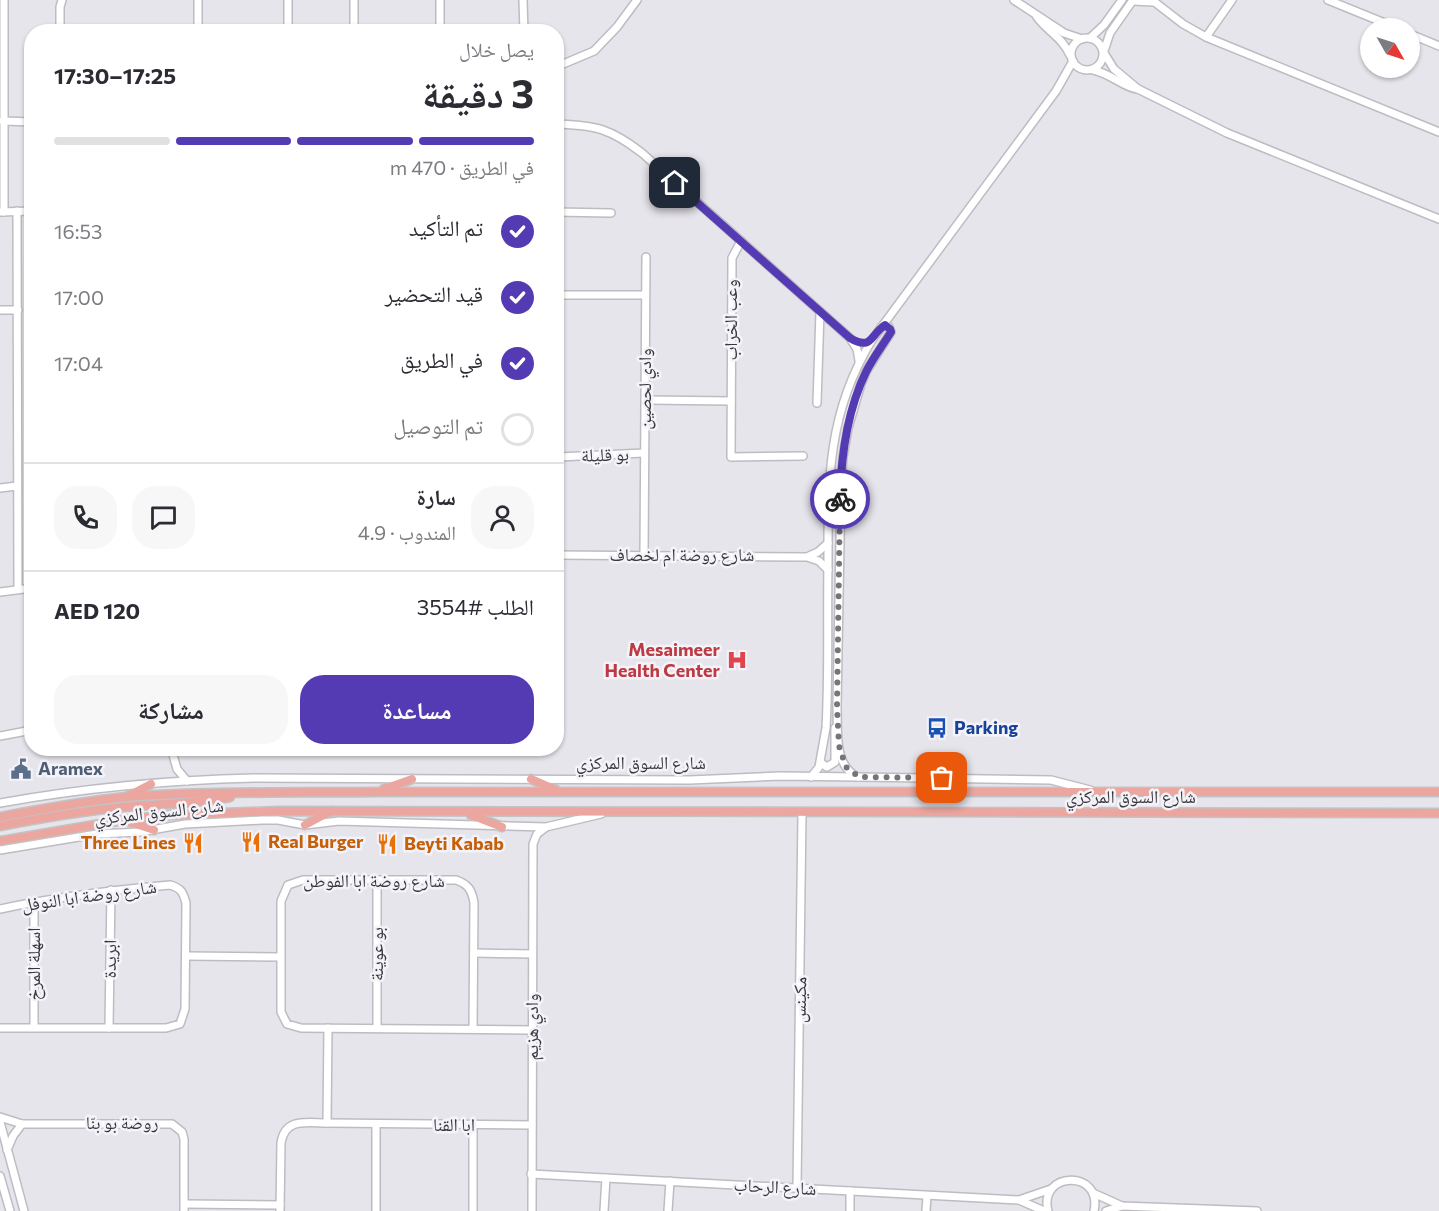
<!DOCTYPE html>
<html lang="ar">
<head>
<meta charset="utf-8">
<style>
  :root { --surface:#fff; --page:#f7f7f7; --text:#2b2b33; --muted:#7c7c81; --line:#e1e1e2; --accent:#553bb3 }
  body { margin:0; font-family:Commissioner,"Noto Naskh Arabic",sans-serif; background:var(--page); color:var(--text); direction:rtl; height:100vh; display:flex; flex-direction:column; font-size:22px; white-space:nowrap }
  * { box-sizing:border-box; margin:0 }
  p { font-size:20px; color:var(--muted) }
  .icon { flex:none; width:33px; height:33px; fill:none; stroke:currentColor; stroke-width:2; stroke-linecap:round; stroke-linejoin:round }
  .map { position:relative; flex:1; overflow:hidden; direction:ltr }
  .side { position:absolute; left:24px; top:24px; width:540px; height:732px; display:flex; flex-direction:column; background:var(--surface); border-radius:24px; box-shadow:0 2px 4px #0004; direction:rtl }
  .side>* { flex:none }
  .needle { width:39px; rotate:129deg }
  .fabs { position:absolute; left:1360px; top:18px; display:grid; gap:12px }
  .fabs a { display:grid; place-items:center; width:60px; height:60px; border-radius:50%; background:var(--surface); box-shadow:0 2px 4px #0004; font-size:30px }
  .pin { position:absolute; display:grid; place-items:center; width:51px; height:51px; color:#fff; margin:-26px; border-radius:12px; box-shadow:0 3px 9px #0006 }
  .courier { position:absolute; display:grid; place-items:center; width:60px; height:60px; margin:-30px; border:4px solid #553bb3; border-radius:50%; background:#fff; color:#222; box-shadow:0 2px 8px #0007 }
  .summary em { font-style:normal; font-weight:700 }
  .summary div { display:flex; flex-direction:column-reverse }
  .summary { display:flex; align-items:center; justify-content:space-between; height:102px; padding:0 30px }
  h1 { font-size:39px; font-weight:700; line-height:45px }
  .bar { display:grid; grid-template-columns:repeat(4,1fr); gap:9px 6px; align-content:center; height:72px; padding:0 30px }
  .bar i { height:8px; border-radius:4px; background:var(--line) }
  .bar .selected { background:var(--accent) }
  .bar p { grid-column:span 4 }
  .line { display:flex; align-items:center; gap:15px; padding:0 30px; border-top:2px solid var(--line) }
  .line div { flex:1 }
  .round { display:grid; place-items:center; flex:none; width:63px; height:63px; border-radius:24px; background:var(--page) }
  ol { padding:0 30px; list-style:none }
  li { display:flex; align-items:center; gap:18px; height:66px }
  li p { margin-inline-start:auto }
  li .icon { padding:6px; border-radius:50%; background:var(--accent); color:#fff; stroke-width:4 }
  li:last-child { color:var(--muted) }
  li i { width:33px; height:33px; border:3px solid var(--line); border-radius:50% }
  .button { display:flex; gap:12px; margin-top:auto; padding:12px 30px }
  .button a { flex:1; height:69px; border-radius:24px; background:var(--accent); color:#fff; font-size:24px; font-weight:700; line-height:69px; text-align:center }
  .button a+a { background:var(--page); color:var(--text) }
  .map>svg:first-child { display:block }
</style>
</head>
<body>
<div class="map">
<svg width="1439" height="1211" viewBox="0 0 1439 1211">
  <rect width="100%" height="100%" fill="#e7e5ec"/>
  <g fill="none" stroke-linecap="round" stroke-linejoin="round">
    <!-- minor casing -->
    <g stroke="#bebcc2" stroke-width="10">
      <g id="minor">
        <polyline points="198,0 198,32"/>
        <polyline points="523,0 524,32"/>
        <polyline points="1014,0 1064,33 1082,39"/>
        <polyline points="1152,0 1183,24 1206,37 1439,132"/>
        <polyline points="1328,0 1397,28"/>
        <polyline points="1133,1 1153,2"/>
        <path d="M1037,17C1048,32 1062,37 1070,55"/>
        <polyline points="60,32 60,7 62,0"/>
        <polyline points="288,32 288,0"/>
        <polyline points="354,32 354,0"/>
        <polyline points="440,32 440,0"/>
        <polyline points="1410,34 1439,46"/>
        <polyline points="1206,37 1232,0"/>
        <circle cx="1087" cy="54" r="16"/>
        <polyline points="1090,38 1104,25 1122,0"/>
        <polyline points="1104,51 1110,33 1133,0"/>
        <polyline points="1104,53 1114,69 1138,89"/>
        <polyline points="556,67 594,51 617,27 637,0"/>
        <path d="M1093,70C1110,73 1126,89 1138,89L1227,133L1439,219"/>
        <polyline points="3,121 32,122"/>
        <path d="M556,124C596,125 611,129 642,153L850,338L857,349L859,361"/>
        <polyline points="17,211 18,589"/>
        <polyline points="1,212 32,211"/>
        <polyline points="4,212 4,0"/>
        <polyline points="556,212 611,213"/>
        <polyline points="741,241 732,258 731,457 803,456"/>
        <polyline points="558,295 645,295"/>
        <polyline points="0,310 18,310"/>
        <polyline points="646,400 731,401"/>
        <polyline points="817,403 820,312"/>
        <polyline points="558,457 644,453"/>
        <polyline points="0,488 17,486"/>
        <polyline points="559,531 559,212"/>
        <polyline points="556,555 807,557 819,561 828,570"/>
        <polyline points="644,555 646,257"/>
        <polyline points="809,556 818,552 828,543"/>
        <polyline points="0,592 32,588"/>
        <polyline points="0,736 32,730"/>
        <polyline points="171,748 177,769 187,781"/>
        <polyline points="821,763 827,767 835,762 835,728"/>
        <path d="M811,777L819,767L826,728C829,673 827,618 828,564C828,481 827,413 872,340L1056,91L1073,61"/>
        <path d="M858,777C833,766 838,730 837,707L841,485L843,457L848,428L861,384L867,370L891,332L889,327L885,325L881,327"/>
        <path d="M0,803C84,788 169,780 254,778L690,780L780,776L859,777L1051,780L1090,790"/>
        <polyline points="0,850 97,834 140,832 185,824 262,820 278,820 305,825 339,821 546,827 601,814"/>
        <polyline points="377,881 377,1028"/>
        <polyline points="34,902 34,1027"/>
        <path d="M0,909C56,897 113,890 170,885C181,888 183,892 186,903L185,1009L180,1024L166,1028H0"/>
        <polyline points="474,953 531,954"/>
        <polyline points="186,956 280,957"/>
        <polyline points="109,1028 111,890"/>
        <path d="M473,1029L474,903C472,890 468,884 456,880H303L288,885L281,901V1012L287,1024L301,1028L532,1030"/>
        <polyline points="0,1117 22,1124 172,1124 182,1132 184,1139 184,1211"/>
        <polyline points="0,1122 24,1211"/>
        <polyline points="327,1123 328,1028"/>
        <polyline points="7,1150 13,1136 22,1124"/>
        <polyline points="531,1174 1019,1200 1044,1211"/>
        <polyline points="0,1176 10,1211"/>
        <polyline points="797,1187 802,813"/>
        <polyline points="1093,1193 1122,1206 1257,1211"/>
        <polyline points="1019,1200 1051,1189"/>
        <polyline points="185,1204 280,1205"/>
        <path d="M280,1211L281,1143C285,1117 307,1123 327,1123L531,1125"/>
        <polyline points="376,1211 376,1124"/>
        <polyline points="473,1211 473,1125"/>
        <polyline points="532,1211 533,844 537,834 545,828"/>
        <polyline points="604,1211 606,1178"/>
        <polyline points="668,1211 670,1181"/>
        <polyline points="850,1211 850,1191"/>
        <polyline points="926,1211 927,1196"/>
        <path d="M1048,1211C1038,1171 1103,1169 1094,1211"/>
        <polyline points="1106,1211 1122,1206"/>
      </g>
    </g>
    <!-- major casing -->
    <g stroke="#c3c3c4" stroke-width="11">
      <g id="major">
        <polyline points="531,779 556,790"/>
        <polyline points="384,789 412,779"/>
        <polyline points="128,796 151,784"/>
        <polyline points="471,815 502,827"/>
        <path d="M0,817C42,809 84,801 126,797C209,791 293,793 376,792H1439"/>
        <polyline points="127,821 154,830"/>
        <polyline points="305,825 331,811"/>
        <path d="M0,826C41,818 82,811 124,807C159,804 195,804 230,797"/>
        <polyline points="0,841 124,820 172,815 279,811 1439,813"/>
      </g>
    </g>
    <!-- minor -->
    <use href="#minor" stroke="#fff" stroke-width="7"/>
    <!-- major -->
    <use href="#major" stroke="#eba6a0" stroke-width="8"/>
  </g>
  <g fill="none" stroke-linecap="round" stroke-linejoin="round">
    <!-- done -->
    <polyline stroke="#757478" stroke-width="6" stroke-dasharray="0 10.8" points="840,499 837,707 839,746 846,767 859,777 942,778"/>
    <!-- route -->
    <path stroke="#553bb3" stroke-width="8" d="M675,183L850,338C872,351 870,335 885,325L890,329L891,332C883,345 873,358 866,372C847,411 841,456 840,499"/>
  </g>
  <!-- icons -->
  <defs>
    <g id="hospital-bare" transform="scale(1.62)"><path d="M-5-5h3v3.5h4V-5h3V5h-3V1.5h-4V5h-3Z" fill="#e0444e" stroke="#f4f3f9" stroke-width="2.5" paint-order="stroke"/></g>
    <g id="bus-bare" transform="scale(1.62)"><path d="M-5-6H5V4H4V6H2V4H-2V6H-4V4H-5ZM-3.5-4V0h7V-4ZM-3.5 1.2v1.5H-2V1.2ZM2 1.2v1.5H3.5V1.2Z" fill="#1a4fb4" stroke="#f4f3f9" stroke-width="2.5" paint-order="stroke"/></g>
    <g id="civic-bare" transform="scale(1.62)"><path d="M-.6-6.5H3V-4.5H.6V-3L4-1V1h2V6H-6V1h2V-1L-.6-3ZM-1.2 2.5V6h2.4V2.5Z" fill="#5c6f8a" stroke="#f4f3f9" stroke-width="2.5" paint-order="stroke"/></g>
    <g id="restaurant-bare" transform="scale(1.62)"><path d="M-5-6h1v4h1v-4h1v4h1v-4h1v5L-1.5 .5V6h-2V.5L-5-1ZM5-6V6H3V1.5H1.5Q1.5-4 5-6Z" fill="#e8710a" stroke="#f4f3f9" stroke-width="2.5" paint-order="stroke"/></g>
  </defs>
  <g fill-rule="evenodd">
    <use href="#hospital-bare" x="737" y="660"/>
    <use href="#bus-bare" x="937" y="728"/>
    <use href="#civic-bare" x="21" y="769"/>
    <use href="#restaurant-bare" x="251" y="842"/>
    <use href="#restaurant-bare" x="193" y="843"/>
    <use href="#restaurant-bare" x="387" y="844"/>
  </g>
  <g text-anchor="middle" stroke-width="5" stroke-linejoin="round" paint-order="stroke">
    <!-- street labels -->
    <g font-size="18" fill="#38373a" stroke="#f4f3f9">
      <text transform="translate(731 320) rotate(-90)" y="6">وعب الخراب</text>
      <text transform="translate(645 389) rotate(-90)" y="6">وادي لحصين</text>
      <text transform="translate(605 455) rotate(-2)" y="6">بو قليلة</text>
      <text x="682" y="561">شارع روضة ام لخصاف</text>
      <text x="641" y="769">شارع السوق المركزي</text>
      <text x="1131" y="803">شارع السوق المركزي</text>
      <text transform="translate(159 812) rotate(-6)" y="6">شارع السوق المركزي</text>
      <text x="374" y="887">شارع روضة ابا الفوطن</text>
      <text transform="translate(89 896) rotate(-8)" y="6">شارع روضة ابا النوفل</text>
      <text transform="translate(377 954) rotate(-90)" y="6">بو عوينة</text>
      <text transform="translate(110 959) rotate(-89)" y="6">ابريدة</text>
      <text transform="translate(34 964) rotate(-90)" y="6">اسهلة المرخ</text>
      <text transform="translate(800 1000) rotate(-89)" y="6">مكينس</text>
      <text transform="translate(532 1027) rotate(-90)" y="6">وادي هزيم</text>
      <text x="122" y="1129">روضة بو بنّا</text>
      <text x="454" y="1131">ابا القنا</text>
      <text transform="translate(775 1187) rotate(3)" y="6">شارع الرحاب</text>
    </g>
    <!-- health labels -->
    <g font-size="18" font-weight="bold" fill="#be3a42" stroke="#f4f3f9" text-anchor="end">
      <text x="720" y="656">Mesaimeer<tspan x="720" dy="21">Health Center</tspan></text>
    </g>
    <!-- transit labels -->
    <g font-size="18" font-weight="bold" fill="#164399" stroke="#f4f3f9" text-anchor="start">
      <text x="954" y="734">Parking</text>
    </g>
    <!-- service labels -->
    <g font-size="18" font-weight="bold" fill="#4e5e75" stroke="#f4f3f9" text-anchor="start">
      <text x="38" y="775">Aramex</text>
    </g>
    <!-- food labels -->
    <g font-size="18" font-weight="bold" fill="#c56008" stroke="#f4f3f9" text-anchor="start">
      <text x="268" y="848">Real Burger</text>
      <text x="176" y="849" text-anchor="end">Three Lines</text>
      <text x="404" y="850">Beyti Kabab</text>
    </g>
  </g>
</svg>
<div class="fabs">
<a><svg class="needle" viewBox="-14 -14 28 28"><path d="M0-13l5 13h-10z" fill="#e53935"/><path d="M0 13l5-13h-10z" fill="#7c7c81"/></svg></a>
</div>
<div class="pin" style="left:942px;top:778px;background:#ea580c"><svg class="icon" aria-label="bag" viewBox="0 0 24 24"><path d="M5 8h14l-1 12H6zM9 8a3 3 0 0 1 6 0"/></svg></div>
<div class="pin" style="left:675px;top:183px;background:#1f2937"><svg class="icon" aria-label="home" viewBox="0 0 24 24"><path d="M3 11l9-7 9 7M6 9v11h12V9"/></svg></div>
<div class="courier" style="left:840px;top:499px"><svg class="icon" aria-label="bike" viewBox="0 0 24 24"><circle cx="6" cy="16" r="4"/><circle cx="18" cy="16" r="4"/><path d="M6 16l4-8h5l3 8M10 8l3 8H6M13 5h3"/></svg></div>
<section class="side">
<div class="summary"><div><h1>3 دقيقة</h1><p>يصل خلال</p></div><em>17:25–17:30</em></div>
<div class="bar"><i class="selected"></i><i class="selected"></i><i class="selected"></i><i></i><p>في الطريق · 470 m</p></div>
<ol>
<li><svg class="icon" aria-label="check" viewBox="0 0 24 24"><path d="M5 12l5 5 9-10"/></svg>تم التأكيد<p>16:53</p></li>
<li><svg class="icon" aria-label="check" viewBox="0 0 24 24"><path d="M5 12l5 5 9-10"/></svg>قيد التحضير<p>17:00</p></li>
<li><svg class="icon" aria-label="check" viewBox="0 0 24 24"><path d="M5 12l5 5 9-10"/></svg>في الطريق<p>17:04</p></li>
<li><i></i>تم التوصيل</li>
</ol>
<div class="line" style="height:108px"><a class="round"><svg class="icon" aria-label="person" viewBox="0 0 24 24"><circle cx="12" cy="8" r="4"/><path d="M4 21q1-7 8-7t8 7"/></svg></a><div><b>سارة</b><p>المندوب · 4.9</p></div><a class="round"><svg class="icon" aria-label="chat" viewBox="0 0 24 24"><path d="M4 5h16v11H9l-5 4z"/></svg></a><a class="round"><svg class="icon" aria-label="phone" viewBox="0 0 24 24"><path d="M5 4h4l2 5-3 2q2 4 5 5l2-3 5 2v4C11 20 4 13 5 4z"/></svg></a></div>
<div class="line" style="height:78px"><div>الطلب #3554</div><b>AED 120</b></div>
<div class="button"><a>مساعدة</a><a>مشاركة</a></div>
</section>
</div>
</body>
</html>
